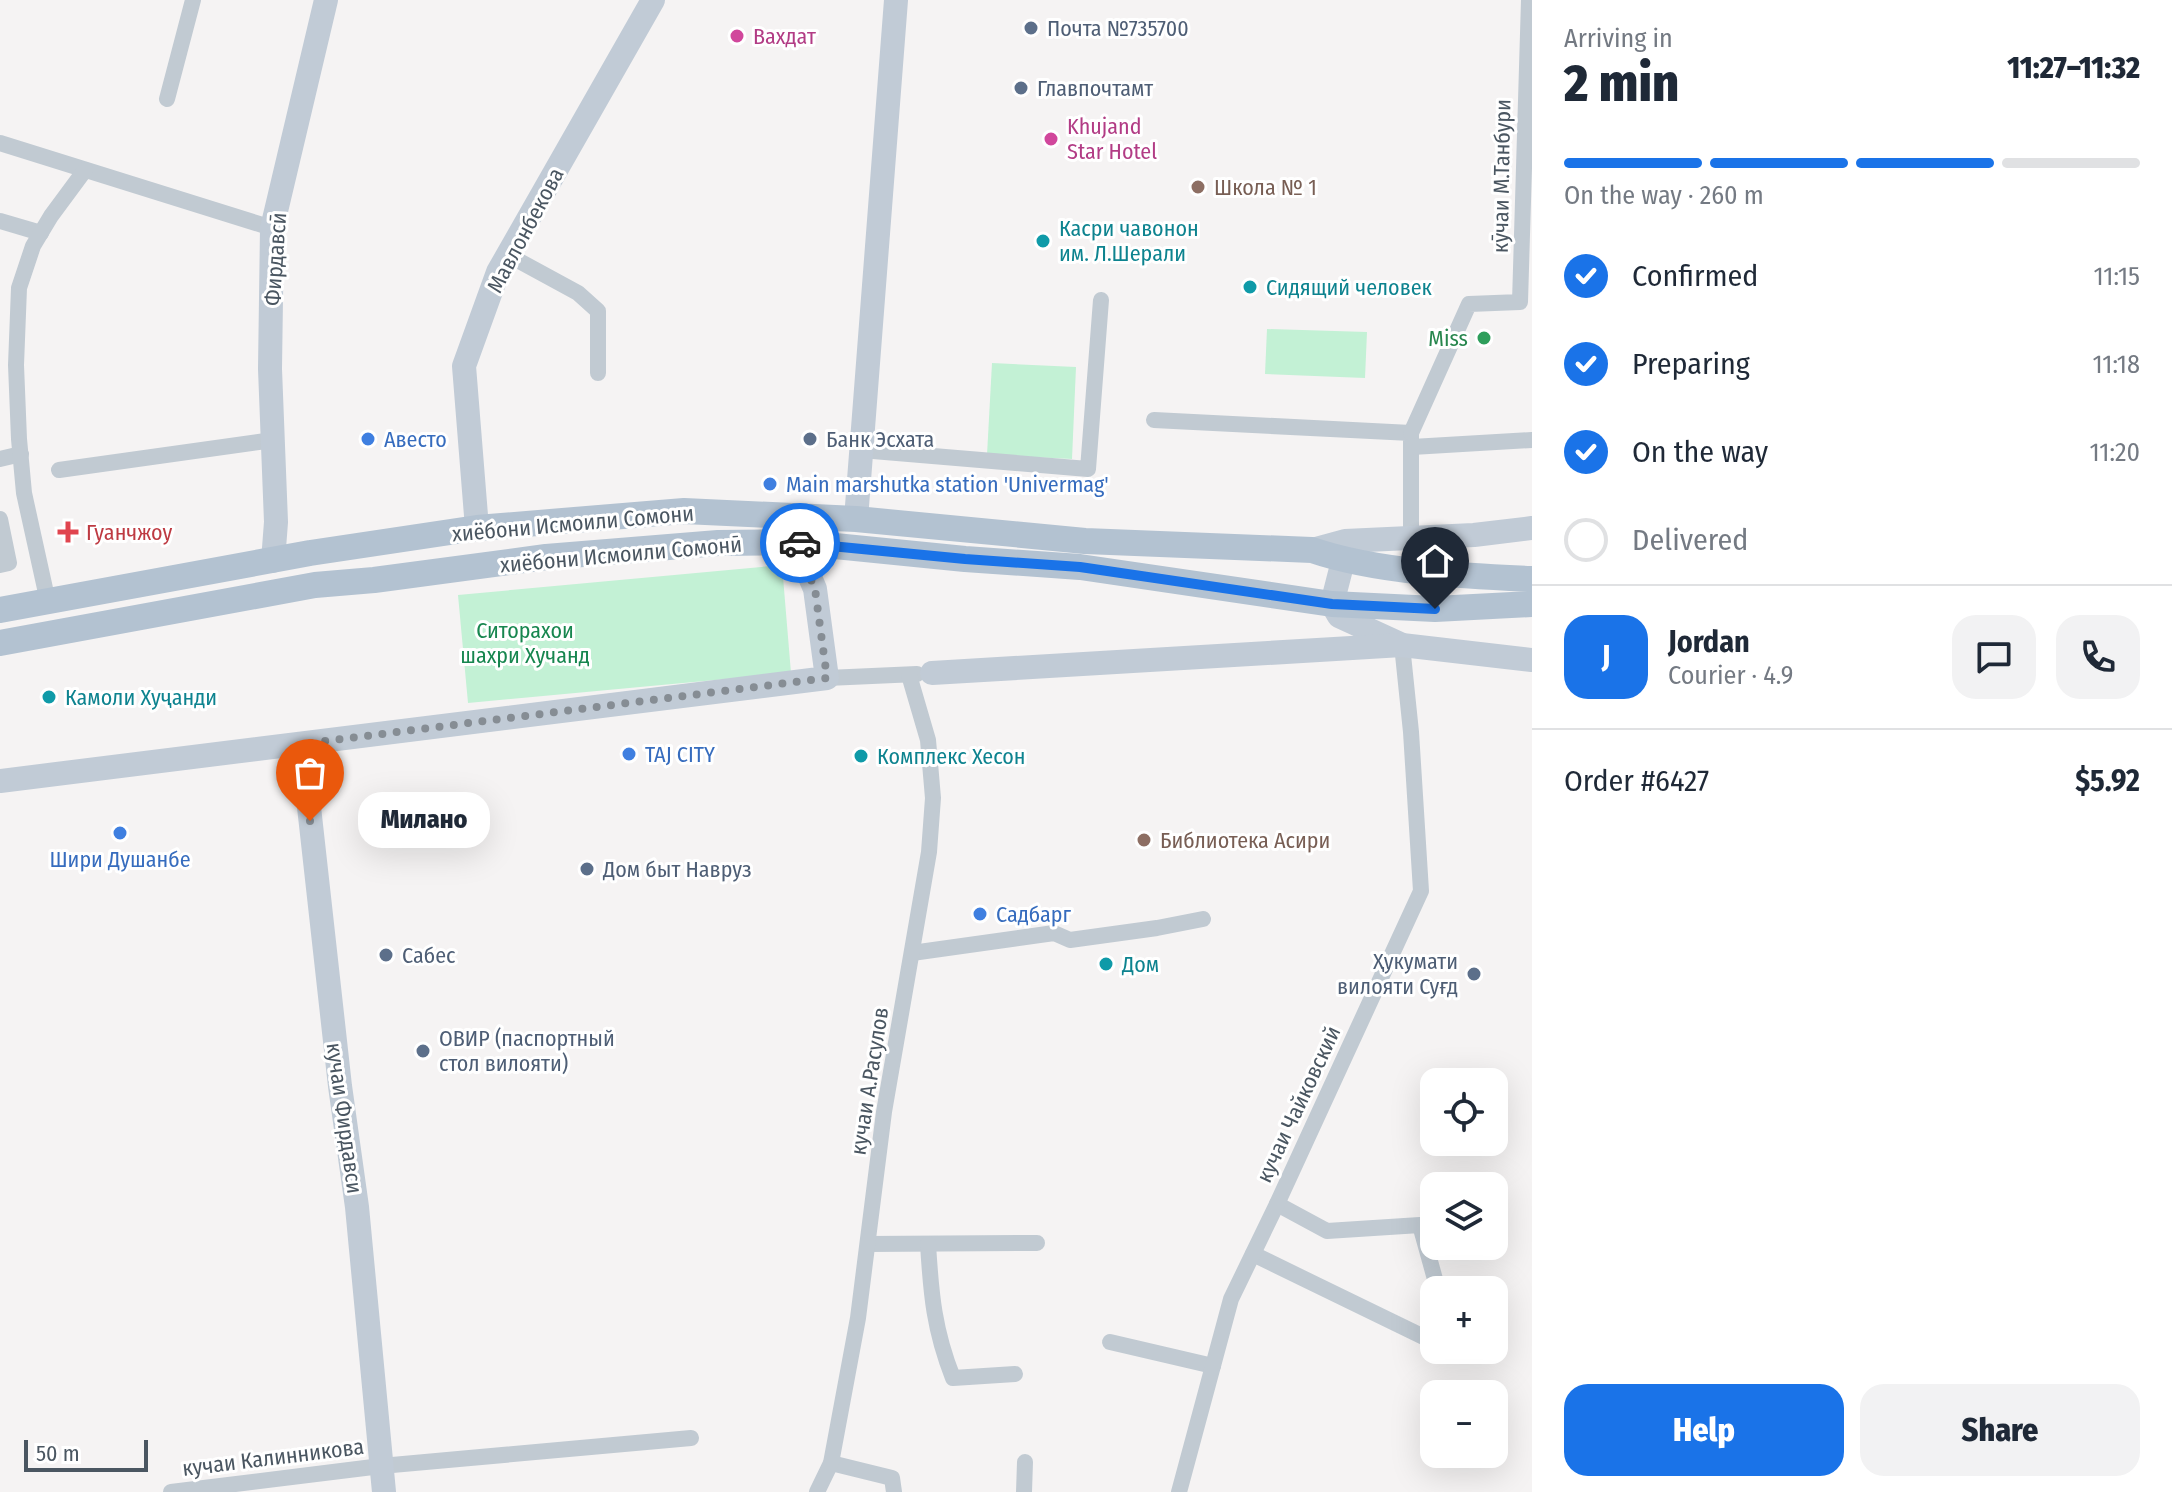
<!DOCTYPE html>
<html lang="en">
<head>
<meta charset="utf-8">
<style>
  :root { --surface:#fff; --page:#f2f2f3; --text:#1f2937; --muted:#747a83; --line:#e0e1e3; --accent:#1a73e8 }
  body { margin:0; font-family:"Fira Sans Condensed",sans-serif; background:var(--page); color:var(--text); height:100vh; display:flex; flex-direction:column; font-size:30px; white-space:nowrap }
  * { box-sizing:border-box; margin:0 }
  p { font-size:26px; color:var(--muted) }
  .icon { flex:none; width:44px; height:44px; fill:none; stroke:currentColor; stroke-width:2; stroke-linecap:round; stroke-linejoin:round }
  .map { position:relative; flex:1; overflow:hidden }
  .details { display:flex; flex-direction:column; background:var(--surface); width:640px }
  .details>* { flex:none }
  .controls { position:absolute; left:1420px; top:1068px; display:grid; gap:16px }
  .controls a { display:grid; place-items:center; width:88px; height:88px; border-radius:16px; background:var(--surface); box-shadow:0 8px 32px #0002; font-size:40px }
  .scale { position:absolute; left:24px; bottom:20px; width:124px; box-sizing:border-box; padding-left:8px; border:4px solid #4a5661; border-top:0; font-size:22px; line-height:28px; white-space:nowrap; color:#4a5661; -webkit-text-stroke:6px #fff; paint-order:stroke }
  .pin { position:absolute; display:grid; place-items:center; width:68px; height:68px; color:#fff; margin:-82px -34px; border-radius:50% 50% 50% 0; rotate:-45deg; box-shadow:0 0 8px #0007 }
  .pin .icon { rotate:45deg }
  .courier { position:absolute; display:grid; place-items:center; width:80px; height:80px; margin:-40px; border:6px solid #1a73e8; border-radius:50%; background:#fff; color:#222; box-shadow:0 2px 10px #0007 }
  .bubble { position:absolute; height:56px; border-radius:24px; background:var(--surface); box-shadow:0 8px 32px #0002; font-size:26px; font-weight:800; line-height:56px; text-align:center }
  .headline em { font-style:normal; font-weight:800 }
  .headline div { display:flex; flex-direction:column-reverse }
  .headline { display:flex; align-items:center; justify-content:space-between; height:136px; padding:0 32px }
  h1 { font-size:52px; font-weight:800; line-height:60px }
  .bar { display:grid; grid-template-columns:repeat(4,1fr); gap:12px 8px; align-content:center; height:96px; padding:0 32px }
  .bar i { height:10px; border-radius:6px; background:var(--line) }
  .bar .on { background:var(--accent) }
  .bar p { grid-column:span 4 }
  .line { display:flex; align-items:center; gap:20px; padding:0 32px; border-top:2px solid var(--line) }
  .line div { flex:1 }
  .round { display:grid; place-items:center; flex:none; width:84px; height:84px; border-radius:24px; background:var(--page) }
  ol { padding:0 32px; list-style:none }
  li { display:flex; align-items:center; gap:24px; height:88px }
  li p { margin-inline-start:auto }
  li .icon { padding:8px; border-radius:50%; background:var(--accent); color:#fff; stroke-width:4 }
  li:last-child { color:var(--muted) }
  li i { width:44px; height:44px; border:4px solid var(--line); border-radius:50% }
  .action { display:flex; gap:16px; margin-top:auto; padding:16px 32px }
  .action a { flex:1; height:92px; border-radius:24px; background:var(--accent); color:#fff; font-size:32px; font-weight:800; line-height:92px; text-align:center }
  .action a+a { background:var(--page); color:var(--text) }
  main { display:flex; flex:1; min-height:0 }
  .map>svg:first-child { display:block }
</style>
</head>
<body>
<main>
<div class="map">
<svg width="1532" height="1492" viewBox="0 0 1532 1492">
  <rect width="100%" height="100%" fill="#f5f3f3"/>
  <!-- green -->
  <g fill="#c3f1d5">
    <polygon points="1267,329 1367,332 1365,378 1265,374"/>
    <polygon points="992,363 1076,367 1072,459 987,455"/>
    <polygon points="782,565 791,673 468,703 458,595"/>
  </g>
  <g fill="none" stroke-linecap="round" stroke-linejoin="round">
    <!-- street -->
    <g stroke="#c1cad2" stroke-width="16">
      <polyline points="167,99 193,0"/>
      <polyline points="0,143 272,228"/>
      <polyline points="0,221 41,233"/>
      <polyline points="508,255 578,293 598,311 598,373"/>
      <polyline points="1154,420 1411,433 1411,538"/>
      <polyline points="1411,433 1469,304 1520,302 1529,0"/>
      <polyline points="1412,447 1532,440"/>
      <polyline points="861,450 1088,469 1101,300"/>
      <polyline points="0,459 21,454"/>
      <polyline points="59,470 273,440"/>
      <polyline points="0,519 9,563 0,565"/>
      <polyline points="48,602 24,493 19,439 16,365 19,288 33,246 51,216 85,170"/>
      <polyline points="827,678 917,674"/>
      <polyline points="912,953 1054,933 1070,940 1157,928 1203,919"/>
      <polyline points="1277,1204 1327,1231 1420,1225 1438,1290"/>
      <polyline points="868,1244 1037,1243"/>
      <path d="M928,1244C931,1294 934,1330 953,1378L1015,1374"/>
      <polyline points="1253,1254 1434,1342"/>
      <polyline points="1110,1342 1213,1366"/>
      <polyline points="831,1463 892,1478 894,1492"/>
      <polyline points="171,1492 381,1466 691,1438"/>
      <polyline points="817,1492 831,1463 858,1318 884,1112 929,852 933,798 928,740 909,675"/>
      <polyline points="1024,1492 1025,1462"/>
      <polyline points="1179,1492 1231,1299 1277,1204 1421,891 1411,732 1402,645"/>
    </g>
    <!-- secondary -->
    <g stroke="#c1cbd6" stroke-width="24">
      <polyline points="856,519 896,0"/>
      <polyline points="477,528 464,366 498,272 653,0"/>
      <polyline points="1312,550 1345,541 1474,535 1532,528"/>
      <polyline points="273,561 276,522 270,369 272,228 326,0"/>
      <polyline points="1343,561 1332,604 1339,616 1400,644"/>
      <polyline points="932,673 1402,645 1532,660"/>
      <polyline points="302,744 340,1086 357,1207 384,1492"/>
      <polyline points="0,781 827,678 815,589 795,542"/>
    </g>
    <!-- primary -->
    <g stroke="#b3c2d1" stroke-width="26">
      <path d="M0,610L310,553L477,528L684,511L856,519L1085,541L1312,550C1376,572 1464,576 1532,579"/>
      <polyline points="0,643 315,585 374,580 546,557 718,543 795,542 965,559 1080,567 1332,604 1435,609 1532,604"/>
    </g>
  </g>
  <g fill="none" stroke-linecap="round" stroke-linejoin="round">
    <!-- done -->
    <polyline stroke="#868d94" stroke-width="8" stroke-dasharray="0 14.4" points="310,821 302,744 827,678 815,589 795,542 800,543"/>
    <!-- route -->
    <polyline stroke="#1a73e8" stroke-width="10" points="800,543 965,559 1080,567 1332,604 1435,609"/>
  </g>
  <!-- markers -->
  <g fill="#5c6f8a" stroke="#fff" stroke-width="3">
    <circle cx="1031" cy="28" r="8"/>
    <circle cx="1021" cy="88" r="8"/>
    <circle cx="810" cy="439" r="8"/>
    <circle cx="587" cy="869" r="8"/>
    <circle cx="386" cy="955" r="8"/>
    <circle cx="1474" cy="974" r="8"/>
    <circle cx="423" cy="1051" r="8"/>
  </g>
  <g fill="#d1479c" stroke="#fff" stroke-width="3">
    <circle cx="737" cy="36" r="8"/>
    <circle cx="1051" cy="139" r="8"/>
  </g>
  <g fill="#8d6e63" stroke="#fff" stroke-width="3">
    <circle cx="1198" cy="187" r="8"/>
    <circle cx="1144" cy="840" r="8"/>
  </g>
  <g fill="#0f9aa8" stroke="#fff" stroke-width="3">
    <circle cx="1043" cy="241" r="8"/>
    <circle cx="1250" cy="287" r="8"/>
    <circle cx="49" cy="697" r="8"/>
    <circle cx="861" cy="756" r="8"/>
    <circle cx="1106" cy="964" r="8"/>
  </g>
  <circle fill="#2e9e5b" stroke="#fff" stroke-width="3" cx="1484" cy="338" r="8"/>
  <g fill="#3f7fe0" stroke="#fff" stroke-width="3">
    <circle cx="368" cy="439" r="8"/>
    <circle cx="770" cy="484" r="8"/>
    <circle cx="629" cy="754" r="8"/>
    <circle cx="120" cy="833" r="8"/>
    <circle cx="980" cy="914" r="8"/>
  </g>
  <path fill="#e0444e" stroke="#fff" stroke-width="3" d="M64 520h8v8h8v8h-8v8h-8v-8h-8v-8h8z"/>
  <g text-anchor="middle" stroke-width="6" stroke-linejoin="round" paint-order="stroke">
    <!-- service labels -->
    <g font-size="22" fill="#4e5e75" stroke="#fff" text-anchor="start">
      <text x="1047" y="36">Почта №735700</text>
      <text x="1037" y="96">Главпочтамт</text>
      <text x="826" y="447">Банк Эсхата</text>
      <text x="603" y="877">Дом быт Навруз</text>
      <text x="402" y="963">Сабес</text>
      <text x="1458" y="969" text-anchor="end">Ҳукумати<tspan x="1458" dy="25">вилояти Суғд</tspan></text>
      <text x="439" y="1046">ОВИР (паспортный<tspan x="439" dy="25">стол вилояти)</tspan></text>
    </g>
    <!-- hotel labels -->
    <g font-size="22" fill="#b23c85" stroke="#fff" text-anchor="start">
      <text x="753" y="44">Вахдат</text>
      <text x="1067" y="134">Khujand<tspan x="1067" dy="25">Star Hotel</tspan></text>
    </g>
    <!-- street labels -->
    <g font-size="22" fill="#4a5661" stroke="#fff">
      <text transform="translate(1501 176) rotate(-89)" y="8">кӯчаи М.Танбури</text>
      <text transform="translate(525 230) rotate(-62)" y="8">Мавлонбекова</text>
      <text transform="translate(275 259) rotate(-86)" y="8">Фирдавсӣ</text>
      <text transform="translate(573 523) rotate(-5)" y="8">хиёбони Исмоили Сомони</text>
      <text transform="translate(621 554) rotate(-5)" y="8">хиёбони Исмоили Сомонӣ</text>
      <text transform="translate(869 1081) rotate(-81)" y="8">кучаи А.Расулов</text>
      <text transform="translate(1298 1104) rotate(-65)" y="8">кучаи Чайковский</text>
      <text transform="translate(345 1118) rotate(82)" y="8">кучаи Фирдавси</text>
      <text transform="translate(273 1457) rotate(-7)" y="8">кучаи Калинникова</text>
    </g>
    <!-- education labels -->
    <g font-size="22" fill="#785e54" stroke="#fff" text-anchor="start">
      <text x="1214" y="195">Школа № 1</text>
      <text x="1160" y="848">Библиотека Асири</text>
    </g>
    <!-- culture labels -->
    <g font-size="22" fill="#0d838f" stroke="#fff" text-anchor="start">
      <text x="1059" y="236">Касри чавонон<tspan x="1059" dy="25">им. Л.Шерали</tspan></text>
      <text x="1266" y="295">Сидящий человек</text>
      <text x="65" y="705">Камоли Хуҷанди</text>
      <text x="877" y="764">Комплекс Хесон</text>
      <text x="1122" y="972">Дом</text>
    </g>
    <!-- leisure labels -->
    <g font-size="22" fill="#27864d" stroke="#fff" text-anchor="end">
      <text x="1468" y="346">Miss</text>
    </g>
    <!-- shop labels -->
    <g font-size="22" fill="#366cbe" stroke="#fff" text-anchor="start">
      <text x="384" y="447">Авесто</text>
      <text x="786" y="492">Main marshutka station 'Univermag'</text>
      <text x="645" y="762">TAJ CITY</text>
      <text x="120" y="867" text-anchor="middle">Шири Душанбе</text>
      <text x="996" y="922">Садбарг</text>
    </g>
    <!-- health labels -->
    <g font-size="22" fill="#be3a42" stroke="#fff" text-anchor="start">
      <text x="86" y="540">Гуанчжоу</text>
    </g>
    <!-- park labels -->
    <g font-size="22" fill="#17864f" stroke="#fff">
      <text x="525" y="638">Ситорахои<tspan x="525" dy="25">шахри Хучанд</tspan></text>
    </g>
  </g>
</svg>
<div class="controls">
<a><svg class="icon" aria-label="locate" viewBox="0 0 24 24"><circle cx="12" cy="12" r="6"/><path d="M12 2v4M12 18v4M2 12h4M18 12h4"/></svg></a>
<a><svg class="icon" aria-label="layers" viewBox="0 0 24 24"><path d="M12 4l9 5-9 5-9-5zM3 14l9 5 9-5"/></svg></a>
<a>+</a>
<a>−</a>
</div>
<div class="scale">50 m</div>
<div class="pin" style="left:310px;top:821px;background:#ea580c"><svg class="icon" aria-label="bag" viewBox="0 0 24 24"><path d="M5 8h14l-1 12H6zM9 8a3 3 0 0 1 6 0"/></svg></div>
<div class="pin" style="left:1435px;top:609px;background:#1f2937"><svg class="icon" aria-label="home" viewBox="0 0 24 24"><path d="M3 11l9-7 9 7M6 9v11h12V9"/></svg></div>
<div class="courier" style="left:800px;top:543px"><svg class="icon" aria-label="car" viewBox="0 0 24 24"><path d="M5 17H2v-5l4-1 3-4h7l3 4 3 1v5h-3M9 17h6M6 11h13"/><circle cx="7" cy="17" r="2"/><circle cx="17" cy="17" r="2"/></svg></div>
<div class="bubble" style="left:358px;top:792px;width:132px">Милано</div>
</div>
<section class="details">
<div class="headline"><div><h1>2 min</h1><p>Arriving in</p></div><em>11:27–11:32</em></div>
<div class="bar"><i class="on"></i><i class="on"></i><i class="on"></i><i></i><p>On the way · 260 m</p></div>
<ol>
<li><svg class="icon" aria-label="check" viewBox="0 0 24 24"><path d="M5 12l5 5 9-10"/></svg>Confirmed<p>11:15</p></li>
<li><svg class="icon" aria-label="check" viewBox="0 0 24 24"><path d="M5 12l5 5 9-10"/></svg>Preparing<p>11:18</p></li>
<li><svg class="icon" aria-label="check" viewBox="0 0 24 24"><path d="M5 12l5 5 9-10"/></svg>On the way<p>11:20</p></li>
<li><i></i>Delivered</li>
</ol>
<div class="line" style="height:144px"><b class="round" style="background:var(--accent);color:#fff">J</b><div><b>Jordan</b><p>Courier · 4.9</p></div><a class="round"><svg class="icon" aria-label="chat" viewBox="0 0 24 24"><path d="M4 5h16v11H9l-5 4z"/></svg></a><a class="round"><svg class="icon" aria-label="phone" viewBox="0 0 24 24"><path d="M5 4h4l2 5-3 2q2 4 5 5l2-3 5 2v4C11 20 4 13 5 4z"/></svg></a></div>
<div class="line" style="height:104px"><div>Order #6427</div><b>$5.92</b></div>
<div class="action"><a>Help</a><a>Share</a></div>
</section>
</main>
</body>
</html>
